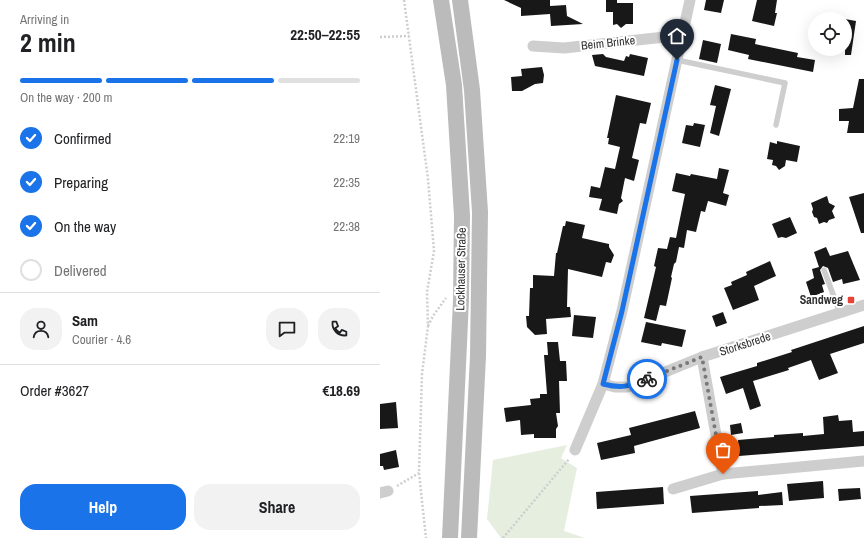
<!DOCTYPE html>
<html lang="en">
<head>
<meta charset="utf-8">
<style>
  :root { --surface:#fff; --page:#f2f2f2; --text:#202124; --muted:#757577; --line:#e0e0e0; --accent:#1a73e8 }
  body { margin:0; font-family:"Archivo Narrow",sans-serif; background:var(--page); color:var(--text); height:100vh; display:flex; flex-direction:column; font-size:15px; white-space:nowrap }
  * { box-sizing:border-box; margin:0 }
  p { font-size:13px; color:var(--muted) }
  .icon { flex:none; width:22px; height:22px; fill:none; stroke:currentColor; stroke-width:2; stroke-linecap:round; stroke-linejoin:round }
  .map { position:relative; flex:1; overflow:hidden }
  .side { display:flex; flex-direction:column; background:var(--surface); width:380px }
  .side>* { flex:none }
  .fabs { position:absolute; left:428px; top:12px; display:grid; gap:8px }
  .fabs a { display:grid; place-items:center; width:44px; height:44px; border-radius:50%; background:var(--surface); box-shadow:0 4px 16px #0002; font-size:20px }
  .pin { position:absolute; display:grid; place-items:center; width:34px; height:34px; color:#fff; margin:-41px -17px; border-radius:50% 50% 50% 0; rotate:-45deg; box-shadow:0 0 4px #0007 }
  .pin .icon { rotate:45deg }
  .courier { position:absolute; display:grid; place-items:center; width:40px; height:40px; margin:-20px; border:3px solid #1a73e8; border-radius:50%; background:#fff; color:#222; box-shadow:0 1px 5px #0007 }
  .head em { font-style:normal; font-weight:800 }
  .head div { display:flex; flex-direction:column-reverse }
  .head { display:flex; align-items:center; justify-content:space-between; height:68px; padding:0 20px }
  h1 { font-size:26px; font-weight:800; line-height:30px }
  .bar { display:grid; grid-template-columns:repeat(4,1fr); gap:6px 4px; align-content:center; height:48px; padding:0 20px }
  .bar i { height:5px; border-radius:3px; background:var(--line) }
  .bar .selected { background:var(--accent) }
  .bar p { grid-column:span 4 }
  .line { display:flex; align-items:center; gap:10px; padding:0 20px; border-top:1px solid var(--line) }
  .line div { flex:1 }
  .round { display:grid; place-items:center; flex:none; width:42px; height:42px; border-radius:16px; background:var(--page) }
  ol { padding:0 20px; list-style:none }
  li { display:flex; align-items:center; gap:12px; height:44px }
  li p { margin-inline-start:auto }
  li .icon { padding:4px; border-radius:50%; background:var(--accent); color:#fff; stroke-width:4 }
  li:last-child { color:var(--muted) }
  li i { width:22px; height:22px; border:2px solid var(--line); border-radius:50% }
  .action { display:flex; gap:8px; margin-top:auto; padding:8px 20px }
  .action a { flex:1; height:46px; border-radius:16px; background:var(--accent); color:#fff; font-size:16px; font-weight:800; line-height:46px; text-align:center }
  .action a+a { background:var(--page); color:var(--text) }
  main { display:flex; flex:1; min-height:0 }
  .map>svg:first-child { display:block }
</style>
</head>
<body>
<main>
<section class="side">
<div class="head"><div><h1>2 min</h1><p>Arriving in</p></div><em>22:50–22:55</em></div>
<div class="bar"><i class="selected"></i><i class="selected"></i><i class="selected"></i><i></i><p>On the way · 200 m</p></div>
<ol>
<li><svg class="icon" aria-label="check" viewBox="0 0 24 24"><path d="M5 12l5 5 9-10"/></svg>Confirmed<p>22:19</p></li>
<li><svg class="icon" aria-label="check" viewBox="0 0 24 24"><path d="M5 12l5 5 9-10"/></svg>Preparing<p>22:35</p></li>
<li><svg class="icon" aria-label="check" viewBox="0 0 24 24"><path d="M5 12l5 5 9-10"/></svg>On the way<p>22:38</p></li>
<li><i></i>Delivered</li>
</ol>
<div class="line" style="height:72px"><a class="round"><svg class="icon" aria-label="person" viewBox="0 0 24 24"><circle cx="12" cy="8" r="4"/><path d="M4 21q1-7 8-7t8 7"/></svg></a><div><b>Sam</b><p>Courier · 4.6</p></div><a class="round"><svg class="icon" aria-label="chat" viewBox="0 0 24 24"><path d="M4 5h16v11H9l-5 4z"/></svg></a><a class="round"><svg class="icon" aria-label="phone" viewBox="0 0 24 24"><path d="M5 4h4l2 5-3 2q2 4 5 5l2-3 5 2v4C11 20 4 13 5 4z"/></svg></a></div>
<div class="line" style="height:52px"><div>Order #3627</div><b>€18.69</b></div>
<div class="action"><a>Help</a><a>Share</a></div>
</section>
<div class="map">
<svg width="484" height="538" viewBox="0 0 484 538">
  <rect width="100%" height="100%" fill="#fff"/>
  <!-- green -->
  <polygon fill="#e5eedf" points="187,445 181,458 197,468 184,531 205,538 121,538 107,519 113,460"/>
  <!-- building -->
  <g fill="#181818">
    <polygon points="124,0 170,0 170,6 186,5 187,16 203,24 171,26 170,14 141,16 141,8"/>
    <polygon points="226,0 237,0 237,3 253,3 253,24 246,24 241,28 237,24 233,25 233,12 226,12"/>
    <polygon points="326,0 344,0 341,13 324,10"/>
    <polygon points="377,0 397,0 395,13 397,13 394,26 372,21"/>
    <polygon points="465,19 476,21 471,55 465,55"/>
    <polygon points="351,34 376,39 375,44 418,53 417,57 435,60 433,72 368,59 369,55 348,50"/>
    <polygon points="323,40 341,44 337,63 319,59"/>
    <polygon points="223,54 226,57 244,61 246,56 249,57 250,54 268,58 264,76 215,66 212,55"/>
    <polygon points="162,67 164,75 163,83 155,84 142,91 132,91 131,77 142,76 141,69"/>
    <polygon points="479,79 484,79 484,133 467,133 469,121 459,121 459,109 473,108"/>
    <polygon points="335,85 351,89 339,136 330,133 336,106 330,105"/>
    <polygon points="236,95 271,103 266,124 260,123 252,158 259,160 254,181 245,178 241,198 243,201 239,204 237,214 219,210 222,199 209,197 211,186 220,188 225,167 235,169 240,147 228,144 229,138 227,138"/>
    <polygon points="314,123 325,125 320,147 302,143 306,125 313,126"/>
    <polygon points="397,141 420,146 417,162 406,160 405,166 399,170 396,166 392,165 393,160 387,159 390,142 397,144"/>
    <polygon points="339,168 349,170 343,193 349,195 346,206 328,201 325,212 321,211 316,232 307,230 304,248 299,247 296,262 294,264 291,277 292,278 286,306 280,305 276,321 264,318 276,267 274,266 278,248 287,249 290,237 296,238 305,194 292,191 296,173 310,176 311,174 337,179"/>
    <polygon points="484,193 484,233 481,233 469,197"/>
    <polygon points="447,196 449,203 455,206 452,211 455,218 449,220 447,223 444,222 439,224 437,218 434,217 432,212 433,209 431,203"/>
    <polygon points="410,217 417,233 406,238 402,237 398,238 392,224"/>
    <polygon points="186,221 205,225 202,238 229,244 229,247 234,255 231,263 226,262 222,277 188,269 187,307 190,307 191,317 166,319 167,334 155,335 147,327 146,316 149,316 150,288 153,288 153,275 174,276 176,253 177,253 183,226 185,226"/>
    <polygon points="446,247 450,256 468,251 480,280 463,284 462,279 453,282 448,268 443,266 440,270 445,284 442,285 444,292 431,297 426,282 434,278 432,269 439,267 434,252"/>
    <polygon points="390,261 396,276 374,286 379,300 353,310 344,288 352,285 351,282 367,275 366,272"/>
    <polygon points="343,312 347,323 336,327 332,316"/>
    <polygon points="194,315 216,317 213,338 192,336"/>
    <polygon points="266,322 306,330 302,347 282,343 281,346 261,342"/>
    <polygon points="484,326 484,343 450,354 458,373 439,380 431,360 408,368 409,370 373,381 381,406 370,410 363,388 346,394 340,377 377,366 377,363 412,352 411,350"/>
    <polygon points="167,342 178,342 180,361 186,361 187,381 179,381 180,413 176,413 178,426 176,429 176,438 154,438 154,434 141,435 140,420 126,422 124,408 151,405 150,399 160,398 160,394 167,394 164,355 168,355"/>
    <polygon points="16,402 18,428 0,429 0,404"/>
    <polygon points="315,411 320,428 254,446 255,453 221,460 217,443 251,435 249,428"/>
    <polygon points="458,415 459,421 472,420 473,432 484,431 484,446 359,456 358,440 394,437 394,435 423,433 423,436 444,434 443,417"/>
    <polygon points="361,423 363,433 351,435 350,425"/>
    <polygon points="16,450 19,467 4,470 3,466 0,466 0,454"/>
    <polygon points="443,481 444,498 409,501 407,484"/>
    <polygon points="283,487 284,504 217,509 216,492"/>
    <polygon points="480,488 481,499 459,501 458,489"/>
    <polygon points="378,491 378,495 402,492 403,505 379,506 379,508 312,513 310,496"/>
  </g>
  <g fill="none" stroke-linecap="round" stroke-linejoin="round">
    <!-- path -->
    <g stroke="#cecece" stroke-width="2.5" stroke-dasharray="2 2" stroke-linecap="butt">
      <polyline points="24,0 48,179 54,251 47,292 48,326 42,374 39,473 46,538"/>
      <polyline points="0,37 29,36"/>
      <polyline points="48,326 53,316 66,298"/>
      <polyline points="17,486 39,473"/>
      <polyline points="123,538 189,459"/>
    </g>
    <!-- lane -->
    <g stroke="#cecece" stroke-width="5.5">
      <polyline points="297,60 405,83 396,125"/>
      <polyline points="444,270 460,313"/>
    </g>
    <!-- street -->
    <g stroke="#cecece" stroke-width="11">
      <polyline points="153,46 184,48 303,35"/>
      <polyline points="322,357 343,474 484,461"/>
      <polyline points="223,384 235,387 248,387 322,357 484,305"/>
      <polyline points="195,450 223,384 242,311 310,0"/>
      <polyline points="293,489 343,474"/>
      <polyline points="0,493 8,491"/>
    </g>
    <!-- secondary -->
    <g stroke="#bbb" stroke-width="16">
      <polyline points="61,0 74,85 82,216 81,300 70,538"/>
      <polyline points="80,0 92,90 100,212 98,356 89,538"/>
    </g>
  </g>
  <g fill="none" stroke-linecap="round" stroke-linejoin="round">
    <!-- done -->
    <polyline stroke="#797979" stroke-width="4" stroke-dasharray="0 7.2" points="267,379 322,357 343,474"/>
    <!-- route -->
    <path stroke="#1a73e8" stroke-width="5" d="M267,379C249,386 243,389 223,384L242,311L297,60"/>
  </g>
  <!-- markers -->
  <rect fill="#e54436" stroke="#fff" stroke-width="1.5" x="467" y="296" width="8" height="8" rx="2"/>
  <g text-anchor="middle" stroke-width="4" stroke-linejoin="round" paint-order="stroke">
    <!-- street labels -->
    <g font-size="12" fill="#313131" stroke="#fff">
      <text transform="translate(228 43) rotate(-6)" y="4">Beim Brinke</text>
      <text transform="translate(81 269) rotate(-89)" y="4">Lockhauser Straße</text>
      <text transform="translate(365 344) rotate(-18)" y="4">Storksbrede</text>
    </g>
    <!-- poi labels -->
    <g font-size="12" font-weight="bold" fill="#313131" stroke="#fff" text-anchor="end">
      <text x="463" y="304">Sandweg</text>
    </g>
  </g>
</svg>
<div class="fabs">
<a><svg class="icon" aria-label="locate" viewBox="0 0 24 24"><circle cx="12" cy="12" r="6"/><path d="M12 2v4M12 18v4M2 12h4M18 12h4"/></svg></a>
</div>
<div class="pin" style="left:343px;top:474px;background:#ea580c"><svg class="icon" aria-label="bag" viewBox="0 0 24 24"><path d="M5 8h14l-1 12H6zM9 8a3 3 0 0 1 6 0"/></svg></div>
<div class="pin" style="left:297px;top:60px;background:#1f2937"><svg class="icon" aria-label="home" viewBox="0 0 24 24"><path d="M3 11l9-7 9 7M6 9v11h12V9"/></svg></div>
<div class="courier" style="left:267px;top:379px"><svg class="icon" aria-label="bike" viewBox="0 0 24 24"><circle cx="6" cy="16" r="4"/><circle cx="18" cy="16" r="4"/><path d="M6 16l4-8h5l3 8M10 8l3 8H6M13 5h3"/></svg></div>
</div>
</main>
</body>
</html>
